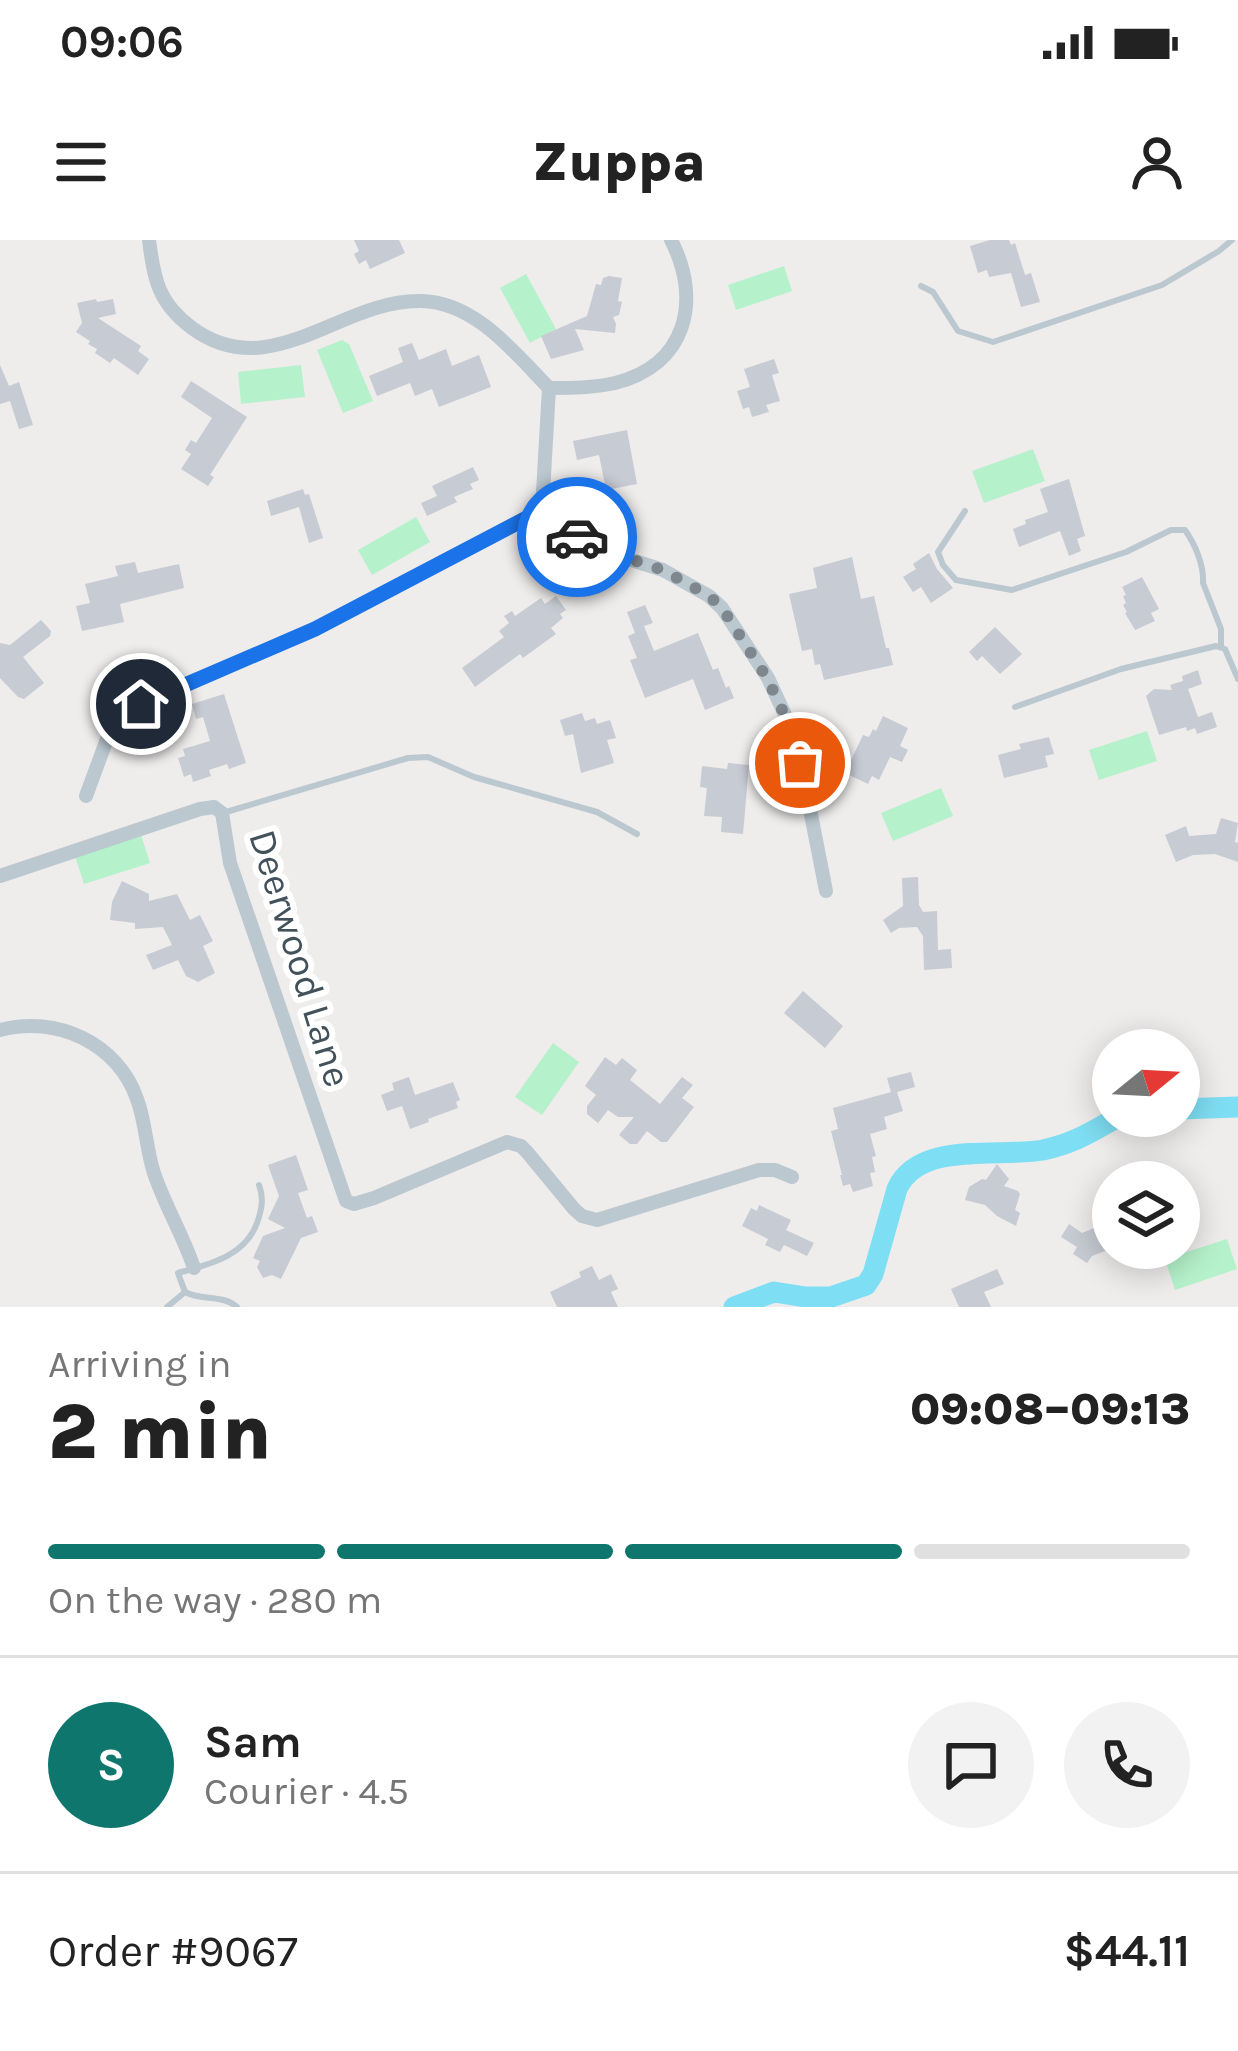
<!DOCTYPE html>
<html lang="en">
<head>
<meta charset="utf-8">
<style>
  :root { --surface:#fff; --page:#f2f2f2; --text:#222; --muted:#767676; --line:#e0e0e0; --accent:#0f766e }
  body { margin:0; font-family:Karla,sans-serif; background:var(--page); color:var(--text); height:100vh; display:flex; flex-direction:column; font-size:45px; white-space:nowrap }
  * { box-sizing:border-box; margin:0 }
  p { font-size:39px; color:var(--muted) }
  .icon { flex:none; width:66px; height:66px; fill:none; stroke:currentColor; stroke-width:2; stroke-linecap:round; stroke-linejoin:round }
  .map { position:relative; height:1067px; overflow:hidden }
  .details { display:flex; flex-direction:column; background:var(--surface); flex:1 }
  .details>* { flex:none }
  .needle { width:78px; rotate:72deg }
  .controls { position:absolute; left:1092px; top:789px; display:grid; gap:24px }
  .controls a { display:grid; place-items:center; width:108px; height:108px; border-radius:50%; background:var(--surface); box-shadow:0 6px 30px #0003; font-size:60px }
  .pin { position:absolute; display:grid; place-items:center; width:102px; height:102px; color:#fff; margin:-51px; border:6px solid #fff; border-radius:50%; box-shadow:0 3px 12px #0007 }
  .courier { position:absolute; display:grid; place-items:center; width:120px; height:120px; margin:-60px; border:9px solid #1a73e8; border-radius:50%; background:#fff; color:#222; box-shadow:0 3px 15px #0007 }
  .overview em { font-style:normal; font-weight:800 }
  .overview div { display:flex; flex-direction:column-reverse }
  .overview { display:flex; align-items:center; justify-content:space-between; height:204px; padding:0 48px }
  h1 { font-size:78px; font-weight:800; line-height:90px }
  .bar { display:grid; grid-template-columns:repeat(4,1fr); gap:18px 12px; align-content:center; height:144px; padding:0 48px }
  .bar i { height:15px; border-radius:9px; background:var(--line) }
  .bar .current { background:var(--accent) }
  .bar p { grid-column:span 4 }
  .line { display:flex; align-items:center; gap:30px; padding:0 48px; border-top:3px solid var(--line) }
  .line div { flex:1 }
  .round { display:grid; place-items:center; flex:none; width:126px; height:126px; border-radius:63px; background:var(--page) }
  .status { display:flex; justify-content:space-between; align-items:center; height:84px; padding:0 60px; background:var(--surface); direction:ltr }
  .status svg { height:33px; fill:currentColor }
  header { display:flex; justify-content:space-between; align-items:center; height:156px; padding:0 48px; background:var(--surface); font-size:54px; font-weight:800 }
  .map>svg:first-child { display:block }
</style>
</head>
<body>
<div class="status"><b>09:06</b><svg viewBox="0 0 49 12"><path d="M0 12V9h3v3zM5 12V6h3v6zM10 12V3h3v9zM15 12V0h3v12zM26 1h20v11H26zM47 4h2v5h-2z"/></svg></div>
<header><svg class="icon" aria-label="menu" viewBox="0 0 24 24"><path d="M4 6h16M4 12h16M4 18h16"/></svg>Zuppa<svg class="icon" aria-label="person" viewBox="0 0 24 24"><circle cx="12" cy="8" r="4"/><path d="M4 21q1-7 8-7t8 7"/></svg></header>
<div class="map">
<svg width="1238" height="1067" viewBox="0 0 1238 1067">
  <rect width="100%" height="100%" fill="#efecec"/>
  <!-- green -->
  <g fill="#b5f2cb">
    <polygon points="784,26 792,51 736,70 728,45"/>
    <polygon points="526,34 556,89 530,103 500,48"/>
    <polygon points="342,100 349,104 373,161 343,173 317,110"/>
    <polygon points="301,125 305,157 241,164 238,132"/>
    <polygon points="1033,209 1045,241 984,263 972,231"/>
    <polygon points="416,277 430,302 372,335 358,310"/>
    <polygon points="1147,491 1157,521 1099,540 1089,510"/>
    <polygon points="941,548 953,576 893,601 881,573"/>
    <polygon points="141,595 150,623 84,644 75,616"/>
    <polygon points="553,803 579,822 542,875 515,857"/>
    <polygon points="1227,999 1237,1029 1175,1050 1165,1019"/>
  </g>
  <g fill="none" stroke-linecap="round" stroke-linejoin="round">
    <!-- river -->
    <g stroke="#7edef3" stroke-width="21">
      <polyline points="1179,869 1238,867"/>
      <path d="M734,1067L774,1052L806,1057H831L866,1045L873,1034L897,949C919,900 1000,918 1043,910C1076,903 1092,891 1120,876"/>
    </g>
  </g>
  <!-- building -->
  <g fill="#c7cbd3">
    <polygon points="354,0 399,0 405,13 370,29 366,20 359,24 354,14 359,11"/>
    <polygon points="990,0 1009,0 1011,5 1015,3 1025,35 1031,33 1040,62 1021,67 1011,33 989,37 987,30 978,33 970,6"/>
    <polygon points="609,36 622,38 618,61 622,62 619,75 613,77 616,84 615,93 575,89 584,110 551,119 541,96 587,76 596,44 601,45 603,38"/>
    <polygon points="96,59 97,62 113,59 116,74 98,78 141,106 138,111 149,119 138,135 114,118 110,123 95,113 97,109 88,104 90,101 76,92 82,83 77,63"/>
    <polygon points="412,103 419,120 446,109 452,126 479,115 491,147 439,167 432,149 415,156 410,143 377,156 369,136 403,122 398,108"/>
    <polygon points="774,119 779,133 772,135 780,161 766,165 769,172 752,177 749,167 743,169 737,151 750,147 744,129"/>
    <polygon points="0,125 9,146 19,142 33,185 19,189 10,161 0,164"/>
    <polygon points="191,141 247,177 210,235 214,237 208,246 181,229 191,214 185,210 191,200 196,203 212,178 181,157"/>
    <polygon points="627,190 637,244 606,250 599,215 577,220 573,201"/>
    <polygon points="473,227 479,240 470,244 473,249 454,257 457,262 427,276 421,263 437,256 432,246"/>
    <polygon points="1069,239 1085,296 1077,299 1081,311 1069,316 1060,291 1019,307 1013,289 1026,284 1025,280 1048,272 1040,249"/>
    <polygon points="303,249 305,255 309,254 323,298 309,303 299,267 271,276 267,261"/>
    <polygon points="929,313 937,329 953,348 931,363 921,347 913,352 903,337 916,329 913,324"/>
    <polygon points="852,317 861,359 874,356 886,408 889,408 893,425 824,440 820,424 815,425 812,409 802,411 789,354 817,348 813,328"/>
    <polygon points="135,322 138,333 179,324 184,348 120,364 124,382 82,391 76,366 90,363 85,344 118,336 115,326"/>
    <polygon points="1142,337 1159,369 1151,373 1155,381 1135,390 1125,373 1127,372 1123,365 1126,363 1123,356 1126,355 1122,347"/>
    <polygon points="556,356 566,370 560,374 563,378 551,388 556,394 523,418 520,414 475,447 462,428 504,397 499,391 509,383 504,376 512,371 515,376 541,358 545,364"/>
    <polygon points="645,365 653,383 644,386 654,411 698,393 713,430 718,428 726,448 729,446 734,458 705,470 693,439 645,458 630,420 637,418 628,396 635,393 627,372"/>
    <polygon points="41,380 51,391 50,396 23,417 44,443 24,459 18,457 0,438 0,403 10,405"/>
    <polygon points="995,387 1022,414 1000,434 982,416 977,421 969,412"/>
    <polygon points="1198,430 1202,444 1188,449 1198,477 1212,472 1217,487 1197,494 1195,488 1187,491 1186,487 1159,495 1146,456 1154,449 1172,450 1170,445 1183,441 1182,436"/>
    <polygon points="224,454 246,523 229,529 227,524 209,530 211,536 193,542 191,534 184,537 178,518 185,516 183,509 210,501 203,477 196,479 192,464"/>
    <polygon points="582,473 585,481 595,478 597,484 610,480 616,498 607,500 614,523 581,533 573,494 565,496 560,480"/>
    <polygon points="883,476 908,488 900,506 908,510 902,522 890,517 879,540 872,536 868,544 845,533 863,495 869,497 873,489 876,491"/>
    <polygon points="1049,497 1054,514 1045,516 1048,527 1004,538 998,515 1021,509 1019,504"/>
    <polygon points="728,523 749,525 743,594 721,592 722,577 704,576 707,548 700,547 702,526 727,529"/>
    <polygon points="1221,578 1238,583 1235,602 1238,603 1238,622 1215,614 1193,615 1176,622 1165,595 1186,586 1189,596 1216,594"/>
    <polygon points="918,637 919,665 923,672 937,671 938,710 951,709 952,728 924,730 923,696 917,687 899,688 891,693 883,680 903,666 902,638"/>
    <polygon points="122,641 149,654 149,661 177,654 190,680 200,675 213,701 203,706 215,733 198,742 186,736 178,720 153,730 146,715 172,705 163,687 135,689 135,683 110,680 112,662"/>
    <polygon points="803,751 843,786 825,808 784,773"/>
    <polygon points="605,817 616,825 622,818 637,830 630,840 660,864 682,837 693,845 682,858 694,867 667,902 661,902 647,891 637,904 630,904 619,895 634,877 618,877 608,870 598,883 587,874 587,866 596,855 585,846"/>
    <polygon points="911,832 915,847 897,852 903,871 884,877 887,889 870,894 876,916 872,917 875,932 870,933 873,946 853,952 850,944 843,946 840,935 842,935 831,891 838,889 833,868 891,852 887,838"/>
    <polygon points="409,837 415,855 453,842 460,860 456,862 458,868 428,879 429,882 410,889 402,866 387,871 381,855 394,850 392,843"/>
    <polygon points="296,915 308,950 298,953 307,978 312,976 318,992 301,998 281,1039 272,1035 263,1038 257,1027 260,1021 253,1018 263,996 285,988 268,979 279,956 268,925"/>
    <polygon points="997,924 1009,939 1004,946 1018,951 1020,954 1015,970 1020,973 1016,986 997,976 985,965 965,960 969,947 982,939 986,940"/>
    <polygon points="759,965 791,980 786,990 814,1003 807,1016 784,1005 780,1012 765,1005 768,999 742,986 751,968 757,971"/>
    <polygon points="1113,966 1113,1008 1092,1016 1087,1023 1073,1014 1077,1007 1061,997 1069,984 1082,993 1097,987 1092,973"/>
    <polygon points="592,1026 599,1040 611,1034 618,1049 611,1052 618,1067 557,1067 550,1052 581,1037 579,1032"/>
    <polygon points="997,1029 1004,1044 984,1052 991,1067 959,1067 951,1049"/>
  </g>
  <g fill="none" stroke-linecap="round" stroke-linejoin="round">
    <!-- lane -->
    <g stroke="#bbc8d0" stroke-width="6">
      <polyline points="921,46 933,52 958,91 993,102 1162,45 1219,11 1232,0"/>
      <path d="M965,271L938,312L943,325L956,340L1012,350L1126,312L1171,290H1185C1195,304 1204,325 1203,343L1221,389V407"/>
      <polyline points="1015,467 1121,429 1216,406 1225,409 1238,439"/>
      <polyline points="226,572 408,518 428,517 474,537 597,572 637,594"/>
      <path d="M185,1052C202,1061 222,1054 237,1067"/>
      <path d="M167,1067L185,1052L178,1033C210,1024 245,1016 257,983C262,969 264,958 259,945"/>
    </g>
    <!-- street -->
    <g stroke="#bbc8d0" stroke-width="14">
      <path d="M149,0C154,39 158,63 192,88C271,146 341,59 421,61C475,62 514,112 549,148L542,270"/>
      <path d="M549,148C571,148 593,148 615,143C687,125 702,60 671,0"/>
      <polyline points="542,270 575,297 603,311 663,330 709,356 722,368 768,438 786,477 805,544 826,651"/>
      <polyline points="86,556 107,499 130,470 174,449 315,389 542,270"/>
      <polyline points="0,636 200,569 214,567 222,573 230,623 346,961 354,964 374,958 507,902 521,906 527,912 574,969 582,976 597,980 759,930 775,930 792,937"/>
      <path d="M0,790C56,775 118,803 137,859C146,883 146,909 154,933C165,966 183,995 194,1028"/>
    </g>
  </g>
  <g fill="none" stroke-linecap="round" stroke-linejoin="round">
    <!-- done -->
    <polyline stroke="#7f878e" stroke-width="12" stroke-dasharray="0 21.6" points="577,297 603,310 663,330 709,356 722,368 767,438 786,478 800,523"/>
    <!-- route -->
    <polyline stroke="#1a73e8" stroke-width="15" points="141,464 315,389 542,270 577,297"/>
  </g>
  <g text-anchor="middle" stroke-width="12" stroke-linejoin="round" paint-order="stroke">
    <!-- street labels -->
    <g font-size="39" fill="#43515b" stroke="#fff">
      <text transform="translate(301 718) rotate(73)" y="14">Deerwood Lane</text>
    </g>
  </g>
</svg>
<div class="controls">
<a><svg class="needle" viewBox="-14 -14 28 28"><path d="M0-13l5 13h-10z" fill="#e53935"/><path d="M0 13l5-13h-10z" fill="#767676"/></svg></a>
<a><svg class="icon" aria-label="layers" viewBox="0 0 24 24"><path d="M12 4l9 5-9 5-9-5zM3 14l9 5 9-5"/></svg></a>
</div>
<div class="pin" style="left:800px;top:523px;background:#ea580c"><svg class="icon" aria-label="bag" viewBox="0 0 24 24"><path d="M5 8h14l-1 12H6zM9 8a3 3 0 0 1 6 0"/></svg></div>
<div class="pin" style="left:141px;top:464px;background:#1f2937"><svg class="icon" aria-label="home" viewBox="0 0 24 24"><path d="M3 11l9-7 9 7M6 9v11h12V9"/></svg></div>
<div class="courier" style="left:577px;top:297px"><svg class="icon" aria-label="car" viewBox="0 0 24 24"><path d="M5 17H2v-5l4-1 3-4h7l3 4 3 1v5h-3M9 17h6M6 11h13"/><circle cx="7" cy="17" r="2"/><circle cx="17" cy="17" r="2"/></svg></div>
</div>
<section class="details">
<div class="overview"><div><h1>2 min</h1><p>Arriving in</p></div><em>09:08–09:13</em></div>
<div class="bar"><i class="current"></i><i class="current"></i><i class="current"></i><i></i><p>On the way · 280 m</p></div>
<div class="line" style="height:216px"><b class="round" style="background:var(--accent);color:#fff">S</b><div><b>Sam</b><p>Courier · 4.5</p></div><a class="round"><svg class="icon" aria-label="chat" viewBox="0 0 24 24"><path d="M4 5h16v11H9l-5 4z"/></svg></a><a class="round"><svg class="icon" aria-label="phone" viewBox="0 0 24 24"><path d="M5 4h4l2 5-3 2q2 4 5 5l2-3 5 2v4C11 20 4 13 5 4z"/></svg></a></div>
<div class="line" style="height:156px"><div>Order #9067</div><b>$44.11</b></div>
</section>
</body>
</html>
